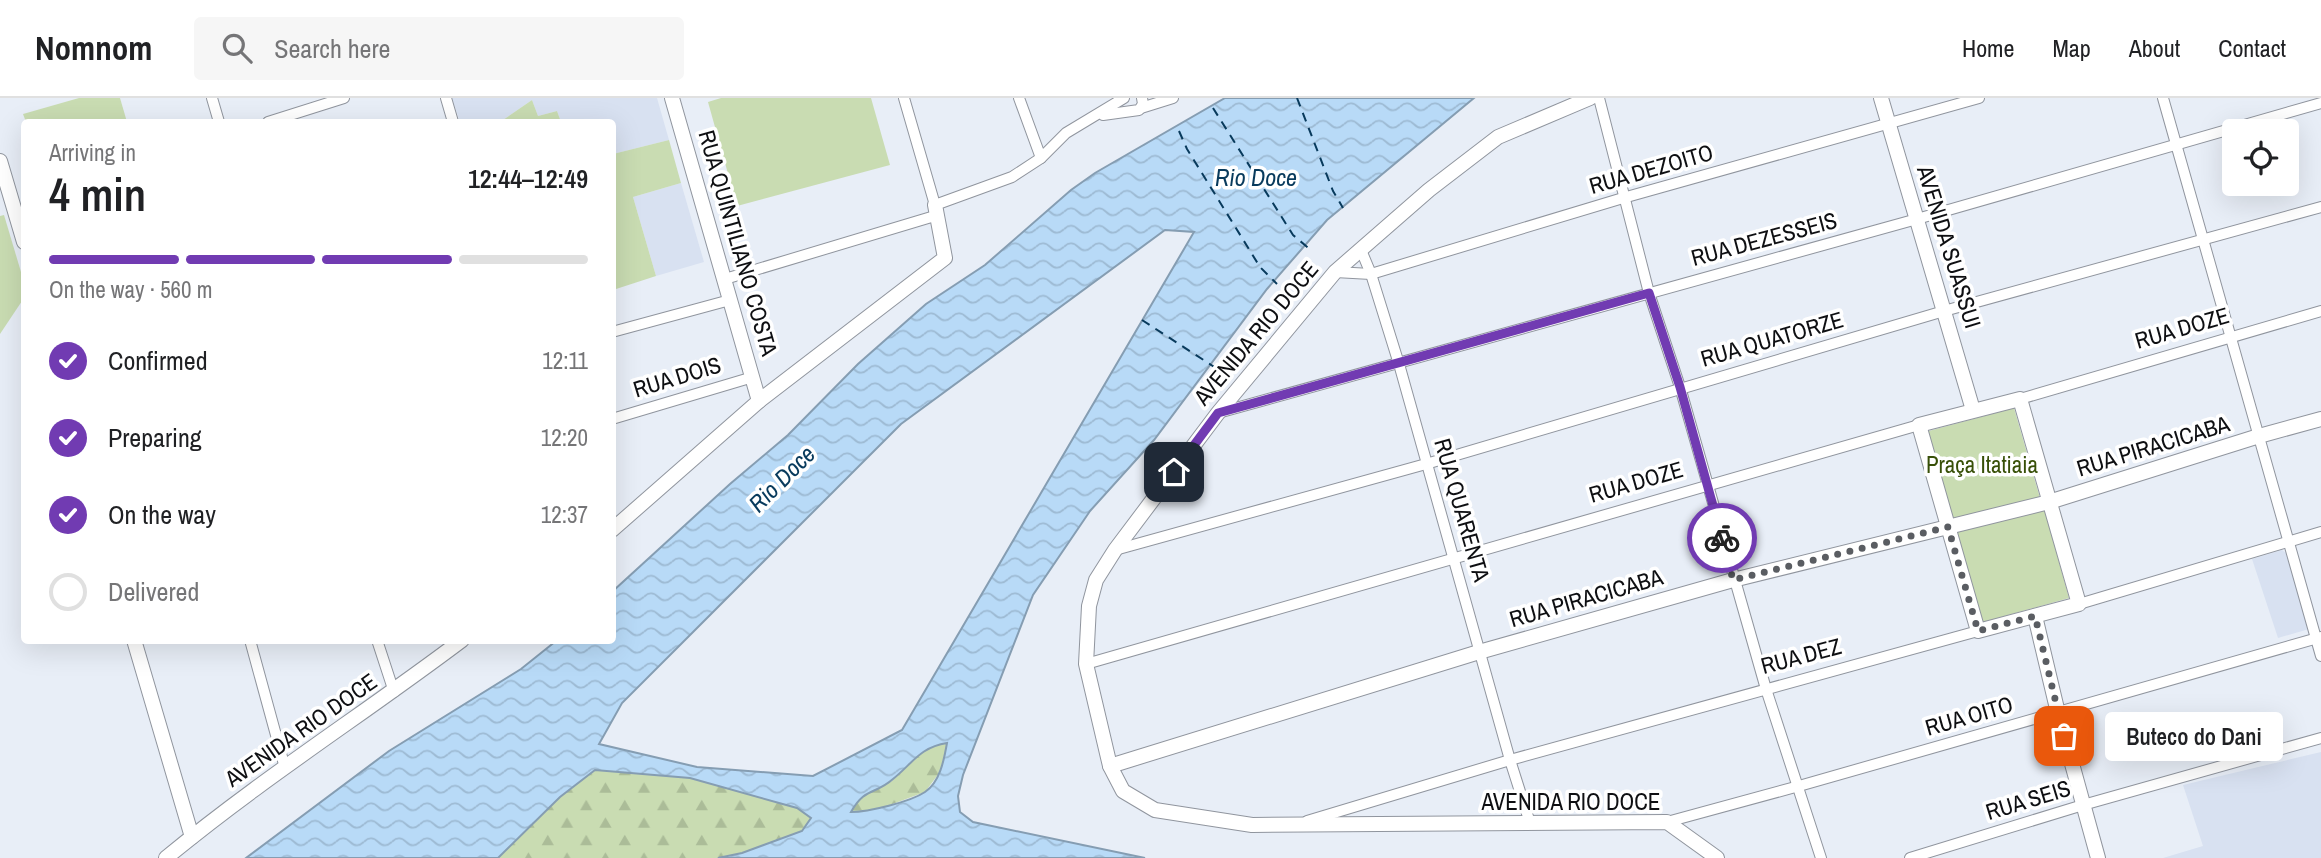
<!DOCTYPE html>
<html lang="en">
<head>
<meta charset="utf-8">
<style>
  :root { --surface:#fff; --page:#f6f6f6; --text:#202124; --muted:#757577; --line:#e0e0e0; --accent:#713bb2 }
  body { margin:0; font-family:"Archivo Narrow",sans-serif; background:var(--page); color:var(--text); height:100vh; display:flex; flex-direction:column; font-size:26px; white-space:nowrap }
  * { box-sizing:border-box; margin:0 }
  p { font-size:23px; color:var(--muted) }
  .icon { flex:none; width:38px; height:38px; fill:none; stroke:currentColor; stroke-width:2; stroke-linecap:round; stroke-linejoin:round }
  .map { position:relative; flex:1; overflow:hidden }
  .sheet { position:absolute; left:21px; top:21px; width:595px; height:525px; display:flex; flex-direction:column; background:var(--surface); border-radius:7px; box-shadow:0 7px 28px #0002 }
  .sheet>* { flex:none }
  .fabs { position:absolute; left:2222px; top:21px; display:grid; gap:14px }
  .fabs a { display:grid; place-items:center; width:77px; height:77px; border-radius:7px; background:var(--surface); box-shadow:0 7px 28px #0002; font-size:35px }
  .pin { position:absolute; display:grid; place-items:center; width:60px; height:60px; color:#fff; margin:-30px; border-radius:14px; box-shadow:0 4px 10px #0006 }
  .courier { position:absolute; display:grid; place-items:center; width:70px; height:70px; margin:-35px; border:5px solid #713bb2; border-radius:50%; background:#fff; color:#222; box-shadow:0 2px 9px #0007 }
  .bubble { position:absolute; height:49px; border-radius:7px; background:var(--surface); box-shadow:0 7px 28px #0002; font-size:23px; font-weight:600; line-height:49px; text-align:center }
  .overview em { font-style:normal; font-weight:600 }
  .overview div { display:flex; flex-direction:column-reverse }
  .overview { display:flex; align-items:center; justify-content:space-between; height:119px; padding:0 28px }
  h1 { font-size:46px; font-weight:600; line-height:52px }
  .bar { display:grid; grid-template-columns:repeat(4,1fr); gap:10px 7px; align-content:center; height:84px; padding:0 28px }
  .bar i { height:9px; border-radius:5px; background:var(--line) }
  .bar .selected { background:var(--accent) }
  .bar p { grid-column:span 4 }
  ol { padding:0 28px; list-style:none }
  li { display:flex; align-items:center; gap:21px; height:77px }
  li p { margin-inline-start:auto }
  li .icon { padding:7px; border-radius:50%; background:var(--accent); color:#fff; stroke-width:4 }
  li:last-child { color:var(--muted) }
  li i { width:38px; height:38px; border:4px solid var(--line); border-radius:50% }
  header { display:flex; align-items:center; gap:42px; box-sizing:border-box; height:98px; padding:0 35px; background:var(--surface); border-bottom:2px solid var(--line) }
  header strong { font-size:33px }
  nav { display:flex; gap:38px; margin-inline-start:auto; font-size:24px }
  .search { width:490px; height:63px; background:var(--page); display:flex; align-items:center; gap:18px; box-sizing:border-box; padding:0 24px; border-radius:7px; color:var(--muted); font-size:26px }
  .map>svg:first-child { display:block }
</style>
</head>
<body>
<header>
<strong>Nomnom</strong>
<div class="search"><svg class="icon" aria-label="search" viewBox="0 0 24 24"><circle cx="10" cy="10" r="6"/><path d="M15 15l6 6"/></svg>Search here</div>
<nav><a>Home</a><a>Map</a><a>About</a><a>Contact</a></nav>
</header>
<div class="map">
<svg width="2321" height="760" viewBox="0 0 2321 760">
  <defs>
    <pattern id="forest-firs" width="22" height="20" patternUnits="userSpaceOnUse" patternTransform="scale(1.75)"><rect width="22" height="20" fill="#c9dcb2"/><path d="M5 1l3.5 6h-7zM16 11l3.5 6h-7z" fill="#abbc98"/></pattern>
    <pattern id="water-waves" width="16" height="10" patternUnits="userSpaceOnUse" patternTransform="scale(1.75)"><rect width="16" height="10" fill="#b8daf7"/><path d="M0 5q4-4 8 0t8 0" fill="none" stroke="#9dbad3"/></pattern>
  </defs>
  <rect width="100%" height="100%" fill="#e8eef7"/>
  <!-- built -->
  <g fill="#d8e1f1">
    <polygon points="452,0 657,0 669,42 613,56 612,24 561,24 557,13 538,18 532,2 500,24 460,24"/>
    <polygon points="681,85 704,164 656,178 633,99"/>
    <polygon points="2282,452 2286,455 2309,531 2278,540 2252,461"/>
    <polygon points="2321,654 2321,760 2163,760 2203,748 2183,687"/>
  </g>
  <!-- forest -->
  <g fill="url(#forest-firs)">
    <polygon points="947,645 940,674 925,694 871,714 850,714 861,697 892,683 914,660 935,647"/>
    <polygon points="595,672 690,680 798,710 811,720 802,733 742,755 718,760 498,760 560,699"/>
  </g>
  <!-- green -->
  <g fill="#c9dcb2">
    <polygon points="79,0 120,0 127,24 26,24 23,16"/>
    <polygon points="721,0 871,0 890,67 737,108 708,4"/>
    <polygon points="532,2 538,18 557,13 561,24 500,24"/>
    <polygon points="669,42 681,85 633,99 656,178 613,192 613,56"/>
    <polygon points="4,117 24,184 24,200 0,236 0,118"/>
    <polygon points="2014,310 2040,400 1951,424 1925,334"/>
    <polygon points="2044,410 2069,500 1980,525 1955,434"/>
  </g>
  <!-- water -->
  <path fill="url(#water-waves)" stroke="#859db2" stroke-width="2" fill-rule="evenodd" d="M1225,0H1474L1327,122L1267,191L1154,342L1090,413L1033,497L963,677L958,698L960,714L973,724L1145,760H718L742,755L802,733L811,720L797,710L690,680L595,672L560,699L498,760H246L389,653L521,571L556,543L612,542L613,493L730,386L788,337L858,266L926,206L985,167L1071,92L1095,75ZM1165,132L1194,134L902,632L813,678L697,669L599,646L622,605L901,326ZM947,645C944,662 940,684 925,694C910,704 868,714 851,714C865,689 875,697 893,681C912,666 920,649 947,645Z"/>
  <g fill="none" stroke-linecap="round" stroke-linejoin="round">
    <!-- ferry -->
    <g stroke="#083a5c" stroke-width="2" stroke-dasharray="9 7" stroke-linecap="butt">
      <polyline points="1297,0 1333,93 1343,110"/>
      <polyline points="1213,10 1293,137 1312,153"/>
      <polyline points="1179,33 1187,51 1260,169 1277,186"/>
      <polyline points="1142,222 1222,274"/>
    </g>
    <!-- minor casing -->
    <g stroke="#90959e" stroke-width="12">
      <g id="minor">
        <polyline points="212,0 219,24"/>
        <polyline points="446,0 453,24"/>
        <polyline points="904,0 935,107 1012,79 1041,60 1066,35 1124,0"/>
        <polyline points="1019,0 1041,60"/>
        <polyline points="1599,0 1649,195 1680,289 1766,591 1821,760"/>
        <polyline points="2163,0 2321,558"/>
        <polyline points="1141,10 1173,0"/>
        <polyline points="1103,17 1139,12 1143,6 1142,0"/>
        <polyline points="268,24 344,0"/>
        <polyline points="1361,152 1371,176 1399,266 1510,662 1530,725"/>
        <polyline points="1335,174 1371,176 1623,100 1979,0"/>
        <polyline points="725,181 938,117"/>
        <polyline points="612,234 730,202"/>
        <polyline points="2020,301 2321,213"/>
        <polyline points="1218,315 1917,121 2321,5"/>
        <polyline points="612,321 753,279"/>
        <polyline points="1115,452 1426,366 1944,213 2321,109"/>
        <polyline points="2079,506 2321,434"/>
        <polyline points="250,542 285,670"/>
        <polyline points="377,542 394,594"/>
        <polyline points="1086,566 1919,327"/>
        <polyline points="1307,723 1510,662 1978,533"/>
        <polyline points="1667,724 1799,688 2321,539"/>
        <polyline points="1910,760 2083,707 2321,640"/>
      </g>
    </g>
    <!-- tertiary casing -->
    <g stroke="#90959e" stroke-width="16">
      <g id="tertiary">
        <polyline points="672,0 759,303"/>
        <polyline points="1590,0 1498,39 1429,92 1335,174 1218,315 1115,452 1096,482 1089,508 1086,566 1110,668 1123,693 1155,712 1252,727 1667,724 1717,760"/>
        <polyline points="1881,0 1973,312"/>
        <polyline points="0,63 24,144"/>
        <polygon points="2020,301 2079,506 1978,533 1919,327"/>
        <polyline points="612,432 759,303 945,160 935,107"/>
        <polyline points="2035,518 2058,615 2098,760"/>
        <polyline points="134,542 192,739"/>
        <polyline points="1110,668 1479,554 1733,482 2049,404 2259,338 2321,321"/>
        <path d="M166,760C260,682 364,616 462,542"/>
      </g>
    </g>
    <!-- minor -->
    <use href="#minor" stroke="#fff" stroke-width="10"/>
    <!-- tertiary -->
    <use href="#tertiary" stroke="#fff" stroke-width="14"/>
  </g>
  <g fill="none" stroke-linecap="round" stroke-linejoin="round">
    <!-- done -->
    <polyline stroke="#5a5d62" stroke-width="7" stroke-dasharray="0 12.6" points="1722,440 1733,482 1948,429 1978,533 2035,518 2064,638"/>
    <!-- route -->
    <polyline stroke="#713bb2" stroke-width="9" points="1174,374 1218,315 1649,195 1680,289 1722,440"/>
  </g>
  <g text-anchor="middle" stroke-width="7" stroke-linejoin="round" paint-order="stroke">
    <!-- street labels -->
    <g font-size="23" fill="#0e0f12" stroke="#fff">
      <text transform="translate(1651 71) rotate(-16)" y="8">RUA DEZOITO</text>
      <text transform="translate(1764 141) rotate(-15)" y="8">RUA DEZESSEIS</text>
      <text transform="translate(738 145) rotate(74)" y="8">RUA QUINTILIANO COSTA</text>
      <text transform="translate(1949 149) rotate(73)" y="8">AVENIDA SUASSUI</text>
      <text transform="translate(2182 230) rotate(-16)" y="8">RUA DOZE</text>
      <text transform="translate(1256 235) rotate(-50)" y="8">AVENIDA RIO DOCE</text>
      <text transform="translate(1772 241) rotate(-16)" y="8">RUA QUATORZE</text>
      <text transform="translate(677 279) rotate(-17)" y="8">RUA DOIS</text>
      <text transform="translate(2153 348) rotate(-17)" y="8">RUA PIRACICABA</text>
      <text transform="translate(1636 384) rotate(-16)" y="8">RUA DOZE</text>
      <text transform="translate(1462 412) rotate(74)" y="8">RUA QUARENTA</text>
      <text transform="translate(1586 500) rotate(-16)" y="8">RUA PIRACICABA</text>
      <text transform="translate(1801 558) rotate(-15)" y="8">RUA DEZ</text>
      <text transform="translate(1969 618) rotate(-16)" y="8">RUA OITO</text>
      <text transform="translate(301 632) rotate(-35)" y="8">AVENIDA RIO DOCE</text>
      <text transform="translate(2028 702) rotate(-17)" y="8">RUA SEIS</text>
      <text x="1571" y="712">AVENIDA RIO DOCE</text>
    </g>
    <!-- park labels -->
    <g font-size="23" fill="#385008" stroke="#fff">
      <text x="1982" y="375">Praça Itatiaia</text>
    </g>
    <!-- water labels -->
    <g font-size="24" font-style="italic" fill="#083a5c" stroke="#fff">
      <text x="1256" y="88">Rio Doce</text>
      <text transform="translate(782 381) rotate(-45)" y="8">Rio Doce</text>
    </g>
  </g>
</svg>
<div class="fabs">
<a><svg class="icon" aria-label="locate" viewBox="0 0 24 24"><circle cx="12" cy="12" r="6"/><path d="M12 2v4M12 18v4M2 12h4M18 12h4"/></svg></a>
</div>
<div class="pin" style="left:2064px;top:638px;background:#ea580c"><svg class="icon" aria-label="bag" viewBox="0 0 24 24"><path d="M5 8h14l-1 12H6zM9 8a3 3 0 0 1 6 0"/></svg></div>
<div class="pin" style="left:1174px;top:374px;background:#1f2937"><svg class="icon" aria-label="home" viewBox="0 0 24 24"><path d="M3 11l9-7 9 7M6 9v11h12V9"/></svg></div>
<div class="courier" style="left:1722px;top:440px"><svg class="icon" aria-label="bike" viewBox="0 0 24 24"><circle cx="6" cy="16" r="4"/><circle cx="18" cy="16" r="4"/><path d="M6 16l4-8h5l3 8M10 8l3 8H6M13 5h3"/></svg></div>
<div class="bubble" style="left:2105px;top:614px;width:178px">Buteco do Dani</div>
<section class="sheet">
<div class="overview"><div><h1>4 min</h1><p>Arriving in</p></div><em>12:44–12:49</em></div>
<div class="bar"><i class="selected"></i><i class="selected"></i><i class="selected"></i><i></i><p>On the way · 560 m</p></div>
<ol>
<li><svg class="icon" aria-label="check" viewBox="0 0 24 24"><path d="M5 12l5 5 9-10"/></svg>Confirmed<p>12:11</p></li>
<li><svg class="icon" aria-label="check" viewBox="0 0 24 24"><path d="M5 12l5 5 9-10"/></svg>Preparing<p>12:20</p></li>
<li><svg class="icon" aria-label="check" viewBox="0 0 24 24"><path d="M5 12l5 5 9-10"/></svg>On the way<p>12:37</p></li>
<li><i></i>Delivered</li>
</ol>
</section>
</div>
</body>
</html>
